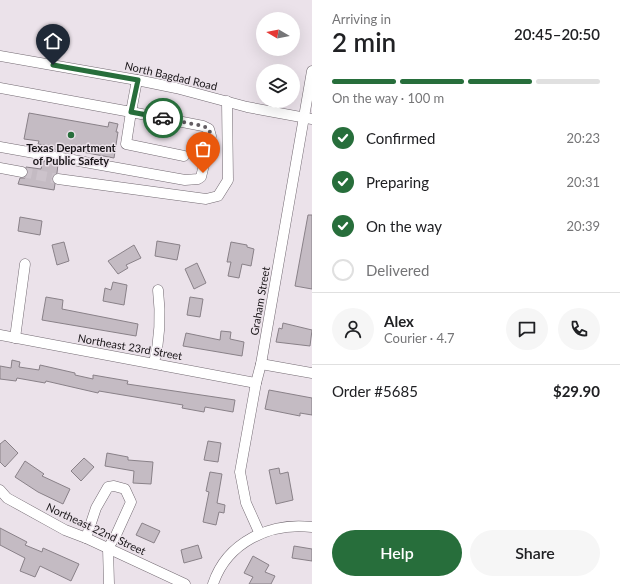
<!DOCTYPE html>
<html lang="en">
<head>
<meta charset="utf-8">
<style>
  :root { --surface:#fff; --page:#f6f6f6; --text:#202124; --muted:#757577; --line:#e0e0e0; --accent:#276e3b }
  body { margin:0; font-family:Lato,sans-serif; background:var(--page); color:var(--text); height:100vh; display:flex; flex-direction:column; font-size:15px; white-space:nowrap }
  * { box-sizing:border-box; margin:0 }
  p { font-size:13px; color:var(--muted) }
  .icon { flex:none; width:22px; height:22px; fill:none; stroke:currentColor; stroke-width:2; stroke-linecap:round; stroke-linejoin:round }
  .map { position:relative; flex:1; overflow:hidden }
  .sheet { display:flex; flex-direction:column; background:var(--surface); width:308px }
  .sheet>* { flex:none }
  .needle { width:26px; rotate:280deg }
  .tools { position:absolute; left:256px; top:12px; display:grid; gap:8px }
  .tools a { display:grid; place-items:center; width:44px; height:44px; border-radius:50%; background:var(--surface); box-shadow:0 4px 16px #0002; font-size:20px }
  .pin { position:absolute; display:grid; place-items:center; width:34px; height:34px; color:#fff; margin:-41px -17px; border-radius:50% 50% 50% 0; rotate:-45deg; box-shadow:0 0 4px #0007 }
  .pin .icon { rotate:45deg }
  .courier { position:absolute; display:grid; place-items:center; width:40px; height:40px; margin:-20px; border:3px solid #276e3b; border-radius:50%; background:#fff; color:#222; box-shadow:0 1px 5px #0007 }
  .headline em { font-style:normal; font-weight:600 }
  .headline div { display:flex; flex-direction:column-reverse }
  .headline { display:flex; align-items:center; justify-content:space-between; height:68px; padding:0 20px }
  h1 { font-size:26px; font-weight:600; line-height:30px }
  .bar { display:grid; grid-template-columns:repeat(4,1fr); gap:6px 4px; align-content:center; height:48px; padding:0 20px }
  .bar i { height:5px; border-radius:3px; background:var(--line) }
  .bar .on { background:var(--accent) }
  .bar p { grid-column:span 4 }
  .line { display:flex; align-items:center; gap:10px; padding:0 20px; border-top:1px solid var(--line) }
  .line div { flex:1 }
  .round { display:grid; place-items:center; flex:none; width:42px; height:42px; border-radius:21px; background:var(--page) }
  ol { padding:0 20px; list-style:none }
  li { display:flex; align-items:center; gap:12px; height:44px }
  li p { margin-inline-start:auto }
  li .icon { padding:4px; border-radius:50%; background:var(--accent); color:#fff; stroke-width:4 }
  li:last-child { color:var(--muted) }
  li i { width:22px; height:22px; border:2px solid var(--line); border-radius:50% }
  .cta { display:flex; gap:8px; margin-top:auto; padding:8px 20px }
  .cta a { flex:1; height:46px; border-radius:24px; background:var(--accent); color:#fff; font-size:16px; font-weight:600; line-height:46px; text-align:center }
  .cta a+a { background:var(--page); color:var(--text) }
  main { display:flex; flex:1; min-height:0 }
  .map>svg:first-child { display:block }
</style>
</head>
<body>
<main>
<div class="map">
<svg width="312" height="584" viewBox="0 0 312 584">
  <rect width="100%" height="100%" fill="#ebe2ea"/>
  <!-- building -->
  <g fill="#c4bbc3" stroke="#898188">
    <polygon points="29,113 108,127 109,122 118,124 116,132 118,132 114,158 61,148 61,151 45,148 45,145 38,144 39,141 24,139"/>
    <polygon points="43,161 58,164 57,173 52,178 55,184 54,190 18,184 20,178 25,178 28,174 26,167 41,169"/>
    <polygon points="308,215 312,215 312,289 295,286"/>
    <polygon points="20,217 42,221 40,235 18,231"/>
    <polygon points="157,241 180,245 177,260 155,256"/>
    <polygon points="64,242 69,261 57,265 52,245"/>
    <polygon points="231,242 247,245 247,247 254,249 251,266 242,264 239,278 228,276 231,262 227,262"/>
    <polygon points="134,245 141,258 126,265 128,268 118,274 108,261"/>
    <polygon points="197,263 206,283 194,289 185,269"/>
    <polygon points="113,282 127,285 124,305 103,301 105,288 111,290"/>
    <polygon points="46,297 63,300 62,309 138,324 136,336 42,320"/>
    <polygon points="190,297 203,299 200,317 187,315"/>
    <polygon points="283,323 312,330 310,346 276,342 279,328 282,329"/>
    <polygon points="221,331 231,332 230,339 244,342 242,356 183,346 186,333 220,340"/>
    <polygon points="12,360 20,362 19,367 39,370 40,365 75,373 75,375 93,379 93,375 128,381 127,384 235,400 233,412 205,407 204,412 182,408 183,405 99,391 98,393 46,381 45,383 17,378 16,381 0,379 0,366 11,368"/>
    <polygon points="269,390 312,398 312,415 300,413 300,416 265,409"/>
    <polygon points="5,440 18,453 5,467 0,462 0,444"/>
    <polygon points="208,441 221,443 218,462 204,460"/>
    <polygon points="107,453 128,457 128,460 153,462 151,484 133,483 134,471 105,466"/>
    <polygon points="84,458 94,467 81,481 71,471"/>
    <polygon points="25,461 44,474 42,476 70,489 63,504 38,492 15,477"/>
    <polygon points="279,468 280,474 288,472 293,500 276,504 269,470"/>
    <polygon points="210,472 222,474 217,503 225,505 224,513 219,512 216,525 203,522 209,492 206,491"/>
    <polygon points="142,523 160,531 154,543 136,535"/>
    <polygon points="0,528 27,542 25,545 42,552 43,548 79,564 71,581 40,566 35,577 20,571 25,558 0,545"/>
    <polygon points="198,545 202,558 184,563 181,550"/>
    <polygon points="294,546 312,549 312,561 292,558"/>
    <polygon points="253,556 269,565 265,572 275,576 271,584 249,584 253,577 244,573"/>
  </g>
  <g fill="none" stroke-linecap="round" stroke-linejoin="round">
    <!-- minor-tunnel -->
    <polyline stroke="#ccc3cb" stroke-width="10" stroke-dasharray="10 5" stroke-linecap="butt" points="22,172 58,179"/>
    <!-- minor casing -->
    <g stroke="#736a72" stroke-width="11">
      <g id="minor">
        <polyline points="0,56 137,80 176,88 247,107 312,119"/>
        <polyline points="0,88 131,112 137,80"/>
        <polyline points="0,147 185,180 198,179 201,177 211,136 209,129 203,126 131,112 126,144 184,156"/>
        <polyline points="0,168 22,172"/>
        <polyline points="58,179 206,199 218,196 228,180 227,101"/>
        <polyline points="0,335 256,383"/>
        <polyline points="15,338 25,264"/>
        <path d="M154,363C160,339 161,315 158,290"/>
        <polyline points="261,364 312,373"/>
        <polyline points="0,490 7,498 65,530 86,538 185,584"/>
        <polyline points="259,532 246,503 240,472 256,383 261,364 312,71"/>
        <polyline points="86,538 96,508 108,487 114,486 125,489 131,502 116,535 108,548 109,584"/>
        <path d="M213,584C227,542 270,522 312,527"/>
      </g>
    </g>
    <!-- minor -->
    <use href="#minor" stroke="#fff" stroke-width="10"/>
  </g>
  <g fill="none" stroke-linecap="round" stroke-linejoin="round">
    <!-- done -->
    <polyline stroke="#635d62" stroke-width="4" stroke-dasharray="0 7.2" points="163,118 203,126 209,129 211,136 203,173"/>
    <!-- route -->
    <polyline stroke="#276e3b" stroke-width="5" points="53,65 138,80 131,112 163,118"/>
  </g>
  <!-- markers -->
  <circle fill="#276e3b" stroke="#ebe2ea" stroke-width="1.5" cx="71" cy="135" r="4"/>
  <g text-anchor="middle" stroke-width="3" stroke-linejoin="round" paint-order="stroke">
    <!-- street labels -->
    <g font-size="11" fill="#1a1619" stroke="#ebe2ea">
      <text transform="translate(171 76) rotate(13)" y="4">North Bagdad Road</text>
      <text transform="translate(260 301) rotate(-80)" y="4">Graham Street</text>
      <text transform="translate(130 347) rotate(10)" y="4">Northeast 23rd Street</text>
      <text transform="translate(96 529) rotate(25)" y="4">Northeast 22nd Street</text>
    </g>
    <!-- poi labels -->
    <g font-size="11" font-weight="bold" fill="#1a1619" stroke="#ebe2ea">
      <text x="71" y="152">Texas Department<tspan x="71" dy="13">of Public Safety</tspan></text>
    </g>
  </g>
</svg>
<div class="tools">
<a><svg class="needle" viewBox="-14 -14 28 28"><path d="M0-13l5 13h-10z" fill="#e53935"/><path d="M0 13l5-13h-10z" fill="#757577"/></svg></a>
<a><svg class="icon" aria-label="layers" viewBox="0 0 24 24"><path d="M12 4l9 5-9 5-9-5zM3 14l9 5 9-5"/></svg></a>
</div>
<div class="pin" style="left:203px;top:173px;background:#ea580c"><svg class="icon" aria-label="bag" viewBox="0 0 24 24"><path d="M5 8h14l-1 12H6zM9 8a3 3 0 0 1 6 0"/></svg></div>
<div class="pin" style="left:53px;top:65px;background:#1f2937"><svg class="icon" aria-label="home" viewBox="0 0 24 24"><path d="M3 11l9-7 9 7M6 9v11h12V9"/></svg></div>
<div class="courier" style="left:163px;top:118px"><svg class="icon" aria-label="car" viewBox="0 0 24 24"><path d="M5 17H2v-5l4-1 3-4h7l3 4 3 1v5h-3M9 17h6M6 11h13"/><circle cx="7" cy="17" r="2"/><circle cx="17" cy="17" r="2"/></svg></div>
</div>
<section class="sheet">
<div class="headline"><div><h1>2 min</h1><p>Arriving in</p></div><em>20:45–20:50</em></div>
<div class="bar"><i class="on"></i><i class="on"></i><i class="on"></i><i></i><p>On the way · 100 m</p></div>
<ol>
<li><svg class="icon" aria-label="check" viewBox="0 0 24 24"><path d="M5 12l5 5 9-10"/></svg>Confirmed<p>20:23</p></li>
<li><svg class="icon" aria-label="check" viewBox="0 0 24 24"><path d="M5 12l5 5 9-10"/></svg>Preparing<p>20:31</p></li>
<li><svg class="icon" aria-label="check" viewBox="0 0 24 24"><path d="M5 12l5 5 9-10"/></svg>On the way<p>20:39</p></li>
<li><i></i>Delivered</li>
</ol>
<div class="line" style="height:72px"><a class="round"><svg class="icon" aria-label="person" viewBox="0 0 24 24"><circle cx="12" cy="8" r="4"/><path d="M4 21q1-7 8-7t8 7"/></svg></a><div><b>Alex</b><p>Courier · 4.7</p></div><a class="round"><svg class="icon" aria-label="chat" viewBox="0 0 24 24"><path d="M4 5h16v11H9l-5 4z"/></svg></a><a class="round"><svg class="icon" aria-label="phone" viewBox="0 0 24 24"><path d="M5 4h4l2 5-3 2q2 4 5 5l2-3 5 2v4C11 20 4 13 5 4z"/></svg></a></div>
<div class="line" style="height:52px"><div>Order #5685</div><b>$29.90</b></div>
<div class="cta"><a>Help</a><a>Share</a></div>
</section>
</main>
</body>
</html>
